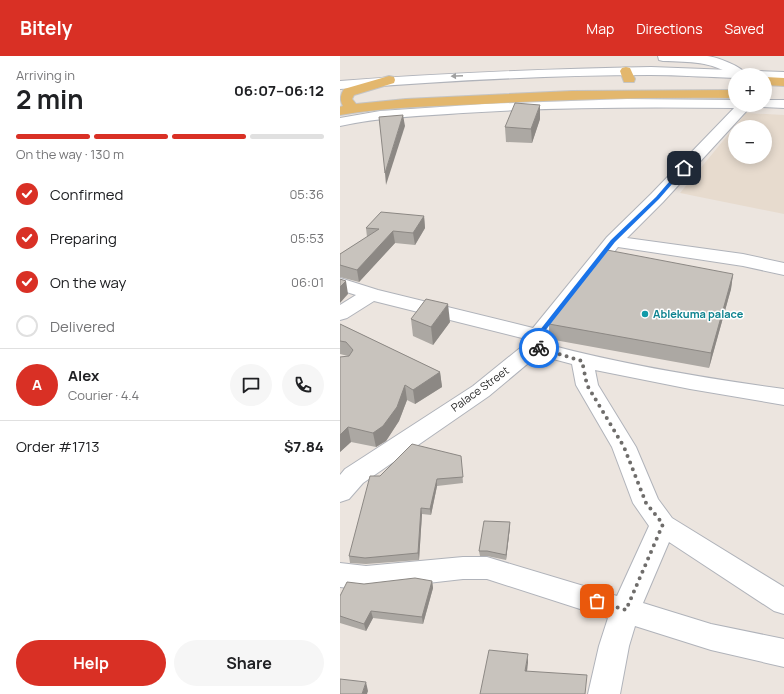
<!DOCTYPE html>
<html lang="en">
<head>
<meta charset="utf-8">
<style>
  :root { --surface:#fff; --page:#f6f6f6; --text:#202124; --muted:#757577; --line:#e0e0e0; --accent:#d93025 }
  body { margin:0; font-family:Manrope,sans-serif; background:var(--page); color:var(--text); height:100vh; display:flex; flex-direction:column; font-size:15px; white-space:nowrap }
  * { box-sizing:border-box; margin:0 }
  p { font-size:13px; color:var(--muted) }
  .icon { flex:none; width:22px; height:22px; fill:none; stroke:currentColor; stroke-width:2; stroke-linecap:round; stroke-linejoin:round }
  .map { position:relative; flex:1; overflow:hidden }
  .side { display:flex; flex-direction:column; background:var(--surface); width:340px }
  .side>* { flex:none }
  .buttons { position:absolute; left:388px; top:12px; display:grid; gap:8px }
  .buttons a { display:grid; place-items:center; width:44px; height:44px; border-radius:50%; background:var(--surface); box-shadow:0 2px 10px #0003; font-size:20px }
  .pin { position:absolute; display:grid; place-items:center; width:34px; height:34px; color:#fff; margin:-17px; border-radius:8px; box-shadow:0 2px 6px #0006 }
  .courier { position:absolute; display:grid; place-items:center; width:40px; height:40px; margin:-20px; border:3px solid #1a73e8; border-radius:50%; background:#fff; color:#222; box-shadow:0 1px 5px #0007 }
  .summary em { font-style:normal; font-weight:700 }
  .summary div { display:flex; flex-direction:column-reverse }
  .summary { display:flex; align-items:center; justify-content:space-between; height:68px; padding:0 16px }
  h1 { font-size:26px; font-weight:700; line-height:30px }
  .bar { display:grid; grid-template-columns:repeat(4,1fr); gap:6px 4px; align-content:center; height:48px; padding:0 16px }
  .bar i { height:5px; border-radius:3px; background:var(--line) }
  .bar .current { background:var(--accent) }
  .bar p { grid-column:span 4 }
  .line { display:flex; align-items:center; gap:10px; padding:0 16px; border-top:1px solid var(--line) }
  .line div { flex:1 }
  .round { display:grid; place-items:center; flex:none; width:42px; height:42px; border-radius:21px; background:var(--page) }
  ol { padding:0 16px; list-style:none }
  li { display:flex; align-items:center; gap:12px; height:44px }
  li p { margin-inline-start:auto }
  li .icon { padding:4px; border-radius:50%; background:var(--accent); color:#fff; stroke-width:4 }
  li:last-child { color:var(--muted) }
  li i { width:22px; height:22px; border:2px solid var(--line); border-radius:50% }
  .action { display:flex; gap:8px; margin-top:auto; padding:8px 16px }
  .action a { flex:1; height:46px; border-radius:24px; background:var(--accent); color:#fff; font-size:16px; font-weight:700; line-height:46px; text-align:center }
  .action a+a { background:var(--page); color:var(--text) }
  header { display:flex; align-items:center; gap:24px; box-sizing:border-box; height:56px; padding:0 20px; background:var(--accent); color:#fff }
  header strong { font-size:19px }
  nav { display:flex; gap:22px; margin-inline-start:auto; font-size:14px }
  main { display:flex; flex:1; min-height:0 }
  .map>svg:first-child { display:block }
</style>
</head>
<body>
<header>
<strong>Bitely</strong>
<nav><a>Map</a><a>Directions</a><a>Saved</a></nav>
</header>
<main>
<section class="side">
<div class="summary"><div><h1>2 min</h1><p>Arriving in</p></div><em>06:07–06:12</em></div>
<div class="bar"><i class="current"></i><i class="current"></i><i class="current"></i><i></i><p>On the way · 130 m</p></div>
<ol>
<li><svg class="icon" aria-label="check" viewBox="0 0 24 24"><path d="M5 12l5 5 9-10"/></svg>Confirmed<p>05:36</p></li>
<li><svg class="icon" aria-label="check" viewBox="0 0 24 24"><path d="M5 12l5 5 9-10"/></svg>Preparing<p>05:53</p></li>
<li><svg class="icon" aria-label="check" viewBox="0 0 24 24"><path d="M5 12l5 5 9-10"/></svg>On the way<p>06:01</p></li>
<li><i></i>Delivered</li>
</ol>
<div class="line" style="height:72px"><b class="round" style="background:var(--accent);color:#fff">A</b><div><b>Alex</b><p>Courier · 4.4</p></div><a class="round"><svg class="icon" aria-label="chat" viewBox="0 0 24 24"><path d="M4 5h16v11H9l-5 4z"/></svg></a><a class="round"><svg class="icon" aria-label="phone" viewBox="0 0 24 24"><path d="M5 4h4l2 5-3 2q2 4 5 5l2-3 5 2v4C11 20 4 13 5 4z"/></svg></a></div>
<div class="line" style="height:52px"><div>Order #1713</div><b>$7.84</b></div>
<div class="action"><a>Help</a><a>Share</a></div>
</section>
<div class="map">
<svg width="444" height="638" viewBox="0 0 444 638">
  <rect width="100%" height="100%" fill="#ece5df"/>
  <!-- education -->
  <path fill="#e7dbce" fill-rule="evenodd" d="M406,57L444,59V158L340,137ZM395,71H425V101H395Z"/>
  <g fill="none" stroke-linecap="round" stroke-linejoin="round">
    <!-- street casing -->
    <g stroke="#b0b3ba" stroke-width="2">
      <g id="street">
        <path d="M318,0C334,0 351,0 367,0C377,1 401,10 406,18L395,19V20C368,5 353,6 323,5L319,4Z"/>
        <path d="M397,49H412L323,146L287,182L403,198L444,207V219L403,210L278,191L208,281L206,288C284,309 364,322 444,333V349L350,333L255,314L258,329L296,391L318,443L332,462L444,531V558L434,555L329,486L303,547L371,568L444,583V611L371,594L295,570L289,590L280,638H248L259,590L268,562L147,523H123L26,534L0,531V507L26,510L123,501H147L277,540L309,470L293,447L272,391L236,329L232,308L198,299L149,340L23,427L9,443L0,446V419L5,413L133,330L185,288L186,283L34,245L7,262L0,264V249L16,239L0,234V222L38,234L193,272L267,181L311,138Z"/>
      </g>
    </g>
    <!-- secondary casing -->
    <g stroke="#b0b3ba" stroke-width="2">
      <g id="secondary">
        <path d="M311,11L444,16V24L425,23V19H395V22C367,21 338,19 310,19C206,19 103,25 0,33V25C104,17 206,13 311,11Z"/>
        <path d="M287,43L395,44V49H401L395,52C304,51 214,51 123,57C82,60 40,61 0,70V62L40,55L145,48Z"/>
        <polygon points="425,44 444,44 444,52 420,51 419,49 425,49"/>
      </g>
    </g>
    <!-- primary casing -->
    <g stroke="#c4c4c4" stroke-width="2">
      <g id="primary">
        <polygon points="286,11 290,12 295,23 294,26 284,26 280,15 282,12"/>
        <path d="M49,20L54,21L55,24L54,27L14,39L12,43L16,48L66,43L232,35L395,34V42C311,41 227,43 142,48C95,50 47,51 0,59V51L3,50C0,44 0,40 4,33Z"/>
        <polygon points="425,21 444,22 444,30 425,29"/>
      </g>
    </g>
    <!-- street -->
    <use href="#street" fill="#fff" fill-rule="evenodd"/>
    <!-- secondary -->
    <use href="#secondary" fill="#fff" fill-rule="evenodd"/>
    <!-- primary -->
    <use href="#primary" fill="#e3b76d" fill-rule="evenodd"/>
  </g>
  <!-- wall -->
  <g fill="#aca8a3">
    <polygon points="200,63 192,87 166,86 165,71"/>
    <polygon points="84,160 85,172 75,189 55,187 19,226 0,221 0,198 27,181 26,172"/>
    <polygon points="393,218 391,233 369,312 209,283 209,268"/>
    <polygon points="71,263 110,266 93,289 73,280"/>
    <polygon points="0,268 100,316 102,331 75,348 67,344 59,365 46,385 36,391 11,386 0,396 8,300 0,298"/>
    <polygon points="121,400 123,427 97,430 91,459 82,458 79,504 26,508 10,507 9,500 40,420"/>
    <polygon points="170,466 170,471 166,504 147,500 140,500 139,495"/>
    <polygon points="92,525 93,532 83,568 33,562 26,575 0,567 0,540 24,528"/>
  </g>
  <!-- shaded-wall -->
  <g fill="#8c8884">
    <polygon points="200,49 200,63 192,87 191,73"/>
    <polygon points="63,59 65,70 46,129 45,117"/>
    <polygon points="84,160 85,172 75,189 73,177"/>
    <polygon points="53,175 55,187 19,226 17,214"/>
    <polygon points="393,218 391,233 369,312 371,297"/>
    <polygon points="6,225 8,238 0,247 0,231"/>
    <polygon points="108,248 110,266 93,289 91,271"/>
    <polygon points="100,316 102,331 75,348 73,334"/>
    <polygon points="65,329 67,344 59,365 46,385 36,391 33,377"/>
    <polygon points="8,371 11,386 0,396 0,379"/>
    <polygon points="97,423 97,430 91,459 90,453"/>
    <polygon points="81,452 82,458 79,504 78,497"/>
    <polygon points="170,466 170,471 166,504 166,499"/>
    <polygon points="92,525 93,532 83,568 82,561"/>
    <polygon points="31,555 33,562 26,575 24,568"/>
    <polygon points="188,598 188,607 186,624 185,615"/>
    <polygon points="26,626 28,635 27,638 22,638"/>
  </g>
  <!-- building -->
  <g fill="#c8c3bd" stroke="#8c8884">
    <polygon points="175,47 200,49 191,73 165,71"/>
    <polygon points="63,59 45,117 39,61"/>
    <polygon points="41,156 84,160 73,177 53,175 17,214 0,209 0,198 39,173 26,172"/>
    <polygon points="267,194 393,218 371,297 209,268"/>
    <polygon points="0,223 6,225 0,231"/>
    <polygon points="86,243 108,248 91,271 71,263"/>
    <polygon points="0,268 100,316 73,334 65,329 57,351 43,370 33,377 8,371 0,379 0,301 9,300 13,294 6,286 0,285"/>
    <polygon points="72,388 121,400 123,421 97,423 90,453 81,452 78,497 25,502 9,500 30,420 40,420"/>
    <polygon points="144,465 170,466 166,499 147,495 139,495"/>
    <polygon points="75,522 92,525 82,561 31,555 24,568 0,560 0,540 7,526 24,528"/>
    <polygon points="149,594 188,598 185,615 247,619 245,638 140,638"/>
    <polygon points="0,623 26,626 22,638 0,638"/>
  </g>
  <!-- one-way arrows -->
  <defs><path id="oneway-solid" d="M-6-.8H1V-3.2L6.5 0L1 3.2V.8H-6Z"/></defs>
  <use fill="#a0a0a0" href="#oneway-solid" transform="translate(117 20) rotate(178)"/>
  <!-- route -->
  <polygon fill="#1a73e8" points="342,111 346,112 319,143 275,186 201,280 197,290 201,291 201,294 192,292 191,291 196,279 271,184 316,141"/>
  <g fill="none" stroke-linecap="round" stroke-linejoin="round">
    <!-- done -->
    <polyline stroke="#6f6d6b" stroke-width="4" stroke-dasharray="0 7.2" points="199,292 242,305 247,329 284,391 306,447 323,468 286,554 257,545"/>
  </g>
  <!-- markers -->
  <circle fill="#0f9aa8" stroke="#fff" stroke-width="1.5" cx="305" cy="258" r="4"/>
  <g text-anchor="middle" stroke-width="3" stroke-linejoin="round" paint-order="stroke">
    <!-- culture labels -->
    <g font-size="11" font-weight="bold" fill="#0d838f" stroke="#fff" text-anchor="start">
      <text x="313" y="262">Ablekuma palace</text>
    </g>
    <!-- street labels -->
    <g font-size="11" fill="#2c2c2c" stroke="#fff">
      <text transform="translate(140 333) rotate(-36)" y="4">Palace Street</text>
    </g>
  </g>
</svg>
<div class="buttons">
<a>+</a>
<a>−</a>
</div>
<div class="pin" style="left:257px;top:545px;background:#ea580c"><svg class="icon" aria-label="bag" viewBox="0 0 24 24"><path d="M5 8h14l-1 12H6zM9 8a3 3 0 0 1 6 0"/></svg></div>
<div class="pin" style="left:344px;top:112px;background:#1f2937"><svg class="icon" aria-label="home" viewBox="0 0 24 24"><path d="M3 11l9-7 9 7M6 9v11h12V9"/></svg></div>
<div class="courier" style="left:199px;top:292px"><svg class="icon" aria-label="bike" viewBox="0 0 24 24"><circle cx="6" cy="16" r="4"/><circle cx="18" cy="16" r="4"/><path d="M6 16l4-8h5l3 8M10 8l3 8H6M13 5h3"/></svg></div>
</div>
</main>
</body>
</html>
